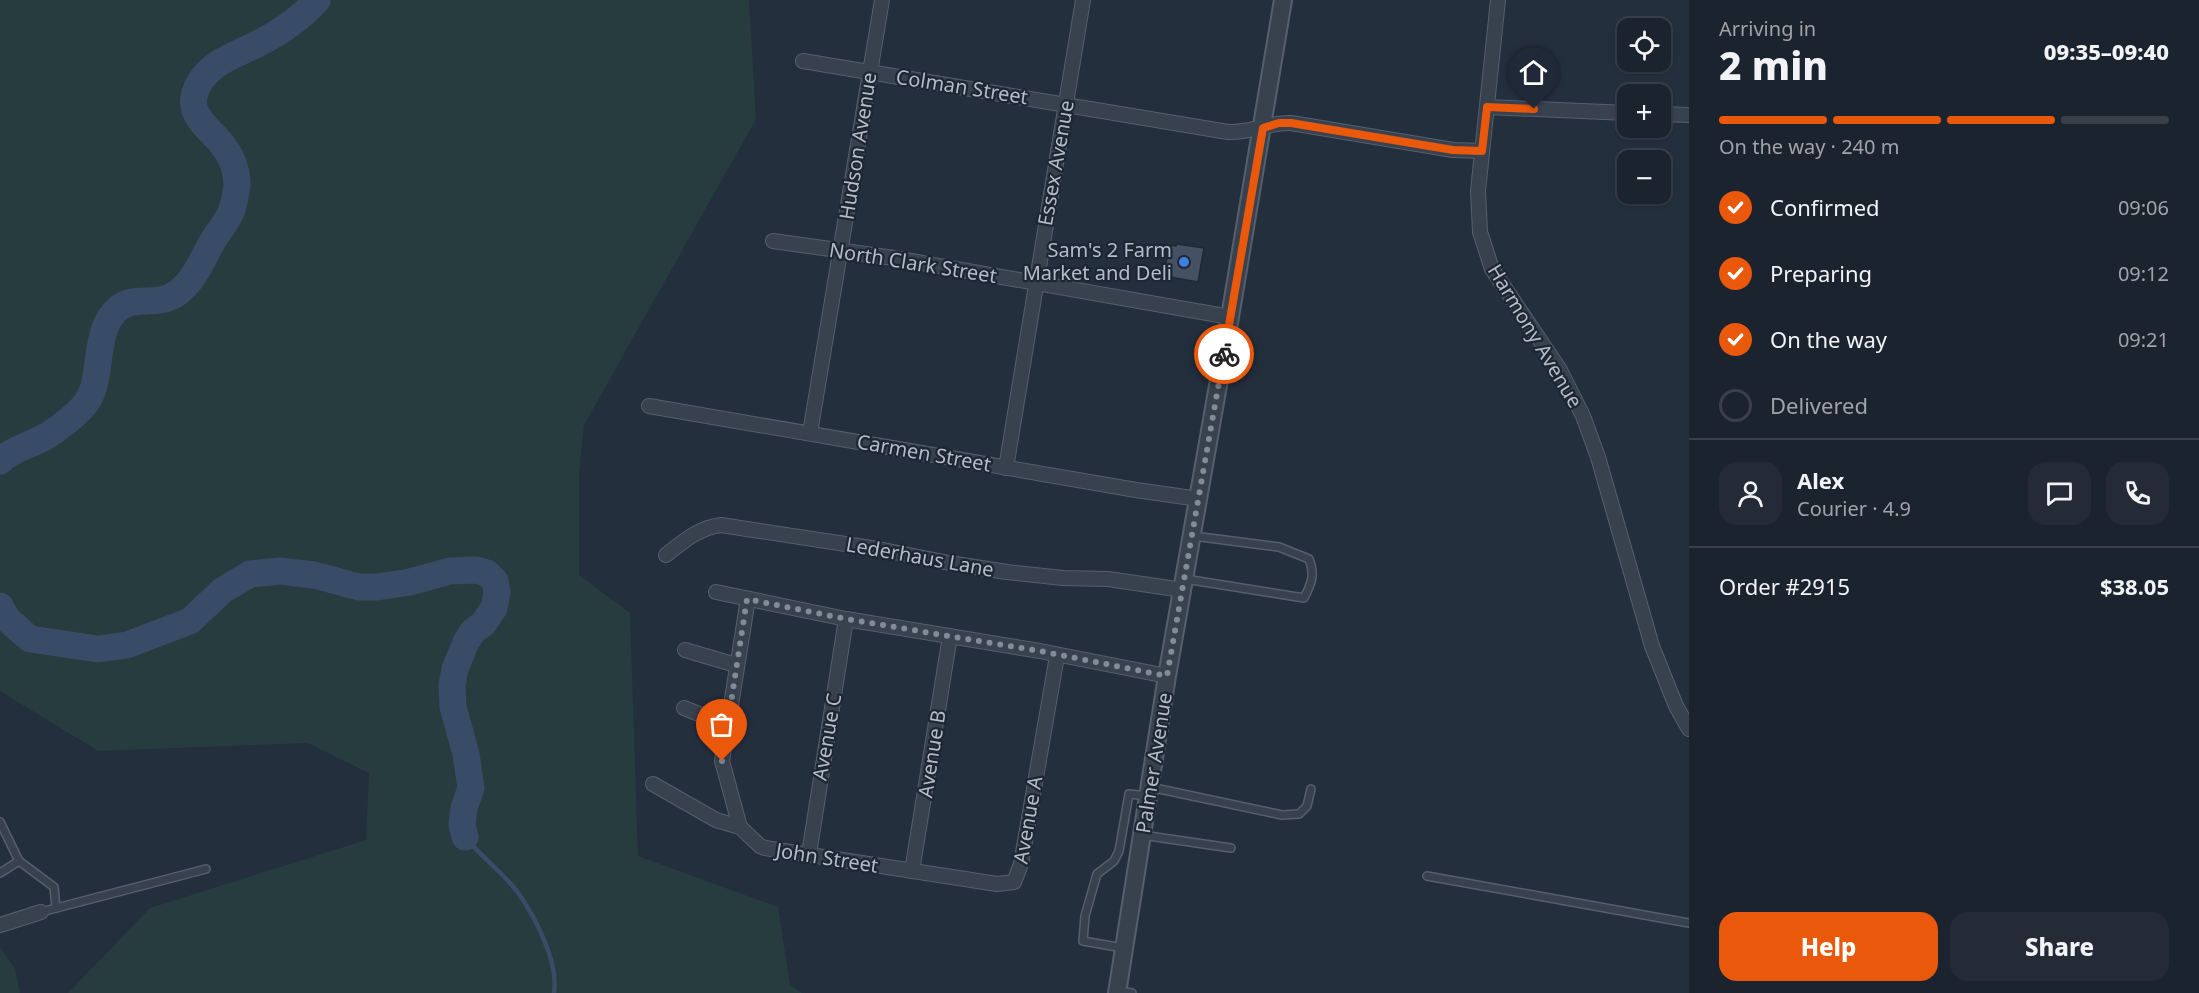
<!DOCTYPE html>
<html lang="en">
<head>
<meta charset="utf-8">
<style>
  :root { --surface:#1b232e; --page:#242b36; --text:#f1f3f6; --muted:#a0a4aa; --line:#39404a; --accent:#ea580c }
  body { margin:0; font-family:"Noto Sans",sans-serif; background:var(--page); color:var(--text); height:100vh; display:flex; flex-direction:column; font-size:22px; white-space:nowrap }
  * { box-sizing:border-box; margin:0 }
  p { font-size:20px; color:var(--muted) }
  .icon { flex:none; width:33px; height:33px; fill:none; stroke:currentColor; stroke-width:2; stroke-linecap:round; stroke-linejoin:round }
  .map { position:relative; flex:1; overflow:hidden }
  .drawer { display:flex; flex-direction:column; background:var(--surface); width:510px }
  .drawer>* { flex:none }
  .buttons { position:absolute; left:1617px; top:18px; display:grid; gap:12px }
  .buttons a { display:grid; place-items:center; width:54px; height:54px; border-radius:12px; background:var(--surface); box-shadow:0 2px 4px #0004,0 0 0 2px var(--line); font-size:30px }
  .pin { position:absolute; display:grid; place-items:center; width:51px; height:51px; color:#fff; margin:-62px -26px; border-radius:50% 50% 50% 0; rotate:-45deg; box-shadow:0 0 6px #0007 }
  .pin .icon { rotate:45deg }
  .courier { position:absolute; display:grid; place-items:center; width:60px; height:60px; margin:-30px; border:4px solid #ea580c; border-radius:50%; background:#fff; color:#222; box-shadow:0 2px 8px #0007 }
  .headline em { font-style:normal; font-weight:800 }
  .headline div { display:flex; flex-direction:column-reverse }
  .headline { display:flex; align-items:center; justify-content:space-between; height:102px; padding:0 30px }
  h1 { font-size:39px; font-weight:800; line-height:45px }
  .bar { display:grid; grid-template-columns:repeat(4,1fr); gap:9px 6px; align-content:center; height:72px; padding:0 30px }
  .bar i { height:8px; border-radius:4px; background:var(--line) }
  .bar .on { background:var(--accent) }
  .bar p { grid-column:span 4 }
  .line { display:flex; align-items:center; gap:15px; padding:0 30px; border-top:2px solid var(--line) }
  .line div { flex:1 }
  .round { display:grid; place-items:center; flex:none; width:63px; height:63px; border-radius:18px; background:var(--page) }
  ol { padding:0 30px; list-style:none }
  li { display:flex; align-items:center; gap:18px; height:66px }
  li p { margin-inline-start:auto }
  li .icon { padding:6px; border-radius:50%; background:var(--accent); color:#fff; stroke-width:4 }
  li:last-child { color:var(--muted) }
  li i { width:33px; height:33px; border:3px solid var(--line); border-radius:50% }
  .action { display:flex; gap:12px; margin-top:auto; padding:12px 30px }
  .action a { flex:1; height:69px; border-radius:18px; background:var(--accent); color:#fff; font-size:24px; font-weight:800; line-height:69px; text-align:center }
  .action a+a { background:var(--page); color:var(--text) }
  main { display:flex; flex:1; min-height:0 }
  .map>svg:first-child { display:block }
</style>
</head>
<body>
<main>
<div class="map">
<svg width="1689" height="993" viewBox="0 0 1689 993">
  <rect width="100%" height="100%" fill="#242f3e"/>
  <!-- green -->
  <g fill="#263c3f">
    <polygon points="0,0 749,0 756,119 584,425 579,476 579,575 630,613 638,856 778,907 790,985 802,993 68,993 150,908 366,840 369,773 308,743 98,751 0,691"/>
    <polygon points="0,947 15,969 20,993 0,993"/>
  </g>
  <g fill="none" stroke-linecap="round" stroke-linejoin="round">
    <!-- stream -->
    <path stroke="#394c67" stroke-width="4.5" d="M465,837C481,857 504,873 519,894C536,919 559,963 554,993"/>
    <!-- river -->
    <g stroke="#394c67" stroke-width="27">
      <path d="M0,461C13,449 28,446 43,438C56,431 81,412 88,400C104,374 92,328 120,307C134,297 153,304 168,298C191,289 201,262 212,242C218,232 227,222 231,212C234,204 236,193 237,185C237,170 231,155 221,143C205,124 182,111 200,82C213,61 238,54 259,43C281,32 301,18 317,0"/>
      <polyline points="0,606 7,619 30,639 98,649 127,645 190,621 223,590 250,574 280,571 314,575 359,587 377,587 410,582 450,571 476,570 487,573 495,581 497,592 494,608 483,624 473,631 466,642 455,669 452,685 453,707 466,754 471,788 464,808 462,825 465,837"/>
    </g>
  </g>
  <!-- building -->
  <polygon fill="#455162" stroke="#1f2835" stroke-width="1.5" points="1177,244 1204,248 1198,282 1164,276 1169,245 1176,246"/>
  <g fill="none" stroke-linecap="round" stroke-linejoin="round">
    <!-- service casing -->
    <g stroke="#565f6c" stroke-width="10">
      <g id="service">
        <path d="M1185,579L1304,598C1312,583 1315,574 1309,559L1279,547L1193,536"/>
        <polyline points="1150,787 1282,815 1299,814 1307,806 1311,789"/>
        <polyline points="0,822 19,861"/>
        <polyline points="1142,835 1231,848"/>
        <polyline points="0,873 19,861 54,887 56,908"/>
        <polyline points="1427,876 1689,923"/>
        <polyline points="41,912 206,869"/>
        <polyline points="1123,948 1083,941 1085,916 1097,874 1114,861 1119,851 1129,794 1148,796"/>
        <polyline points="1118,991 1132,993"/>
      </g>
    </g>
    <!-- minor casing -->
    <g stroke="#565f6c" stroke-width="16">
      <g id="minor">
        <polyline points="1498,0 1478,191 1480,232 1492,269 1560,370 1583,416 1598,457 1652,646 1676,706 1689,729"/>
        <path d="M803,61L1228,132C1251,133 1269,122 1291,123L1453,150L1482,151"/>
        <polyline points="1487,107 1628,113"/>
        <polyline points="1660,114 1689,115"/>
        <polyline points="773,241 894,258 1230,317"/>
        <polyline points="649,406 1136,490 1199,499"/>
        <polyline points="810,433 882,0"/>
        <polyline points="1006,468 1083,0"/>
        <path d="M666,555C684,541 698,528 721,525L878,549L949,563L1007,572L1063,578L1108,579L1183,590"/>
        <polyline points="716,592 846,619 1040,651 1167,676"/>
        <polyline points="685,650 736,665"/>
        <polyline points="684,708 726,725"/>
        <polyline points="653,784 716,820 740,827 760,846 765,848 997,884 1014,882 1021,864 1057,656"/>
        <polyline points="740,827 722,761 748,599"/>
        <polyline points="809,854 846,619"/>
        <polyline points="912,871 950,636"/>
        <polyline points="0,925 41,912"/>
      </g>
    </g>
    <!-- tertiary casing -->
    <g stroke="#565f6c" stroke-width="20">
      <polyline id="tertiary" points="1117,993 1167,676 1230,317 1283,0"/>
    </g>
    <!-- service -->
    <use href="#service" stroke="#38414e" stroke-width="7"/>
    <!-- minor -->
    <use href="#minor" stroke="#38414e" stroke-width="14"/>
    <!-- tertiary -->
    <use href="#tertiary" stroke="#38414e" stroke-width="16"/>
  </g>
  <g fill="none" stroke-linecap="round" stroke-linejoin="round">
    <!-- done -->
    <polyline stroke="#828b98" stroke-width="6" stroke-dasharray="0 10.8" points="722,761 747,599 846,619 1040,651 1167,676 1224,354"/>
    <!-- route -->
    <polyline stroke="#ea580c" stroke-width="8" points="1224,354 1263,128 1279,123 1291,123 1453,150 1482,151 1487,107 1534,109"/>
  </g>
  <!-- markers -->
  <circle fill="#3f7fe0" stroke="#1d2633" stroke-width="2" cx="1184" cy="262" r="6"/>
  <g text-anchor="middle" stroke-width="4.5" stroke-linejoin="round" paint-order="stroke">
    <!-- street labels -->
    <g font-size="20" fill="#b4bcc9" stroke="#1d2633">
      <text transform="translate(962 87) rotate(9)" y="7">Colman Street</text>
      <text transform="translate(858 146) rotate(-81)" y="7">Hudson Avenue</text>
      <text transform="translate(1056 163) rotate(-80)" y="7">Essex Avenue</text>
      <text transform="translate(913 263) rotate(9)" y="7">North Clark Street</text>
      <text transform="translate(1535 336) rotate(59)" y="7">Harmony Avenue</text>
      <text transform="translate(924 453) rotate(10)" y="7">Carmen Street</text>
      <text transform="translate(920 557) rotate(10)" y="7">Lederhaus Lane</text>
      <text transform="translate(827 737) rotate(-80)" y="7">Avenue C</text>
      <text transform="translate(932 754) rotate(-81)" y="7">Avenue B</text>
      <text transform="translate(1154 763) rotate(-81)" y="7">Palmer Avenue</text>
      <text transform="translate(1028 820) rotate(-80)" y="7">Avenue A</text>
      <text transform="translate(827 858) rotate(9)" y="7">John Street</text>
    </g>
    <!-- poi labels -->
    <g font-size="20" fill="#b4bcc9" stroke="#1d2633" text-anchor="end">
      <text x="1172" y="257">Sam's 2 Farm<tspan x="1172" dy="23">Market and Deli</tspan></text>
    </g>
  </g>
</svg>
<div class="buttons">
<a><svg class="icon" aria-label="locate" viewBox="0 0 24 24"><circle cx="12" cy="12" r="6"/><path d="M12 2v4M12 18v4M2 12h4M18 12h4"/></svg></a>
<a>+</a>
<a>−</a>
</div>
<div class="pin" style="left:722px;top:761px;background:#ea580c"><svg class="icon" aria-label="bag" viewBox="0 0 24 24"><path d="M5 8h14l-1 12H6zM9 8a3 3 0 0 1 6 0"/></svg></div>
<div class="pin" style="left:1534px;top:109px;background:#1f2937"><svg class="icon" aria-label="home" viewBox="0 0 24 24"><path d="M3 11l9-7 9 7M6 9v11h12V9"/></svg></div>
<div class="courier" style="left:1224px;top:354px"><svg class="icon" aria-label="bike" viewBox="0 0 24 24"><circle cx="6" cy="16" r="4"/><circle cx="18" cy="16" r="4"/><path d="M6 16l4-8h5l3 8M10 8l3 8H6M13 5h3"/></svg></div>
</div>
<section class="drawer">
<div class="headline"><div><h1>2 min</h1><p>Arriving in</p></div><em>09:35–09:40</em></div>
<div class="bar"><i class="on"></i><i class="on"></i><i class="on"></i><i></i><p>On the way · 240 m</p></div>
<ol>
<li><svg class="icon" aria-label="check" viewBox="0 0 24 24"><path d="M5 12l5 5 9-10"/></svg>Confirmed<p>09:06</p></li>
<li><svg class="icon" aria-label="check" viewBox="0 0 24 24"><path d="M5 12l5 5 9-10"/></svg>Preparing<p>09:12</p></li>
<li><svg class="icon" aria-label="check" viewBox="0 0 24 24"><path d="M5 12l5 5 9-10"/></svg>On the way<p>09:21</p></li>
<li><i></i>Delivered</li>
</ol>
<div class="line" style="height:108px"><a class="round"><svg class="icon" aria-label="person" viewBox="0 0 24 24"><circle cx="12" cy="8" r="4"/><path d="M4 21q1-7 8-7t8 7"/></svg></a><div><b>Alex</b><p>Courier · 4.9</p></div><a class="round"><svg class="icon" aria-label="chat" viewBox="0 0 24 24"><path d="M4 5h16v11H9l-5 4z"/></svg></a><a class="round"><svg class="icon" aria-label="phone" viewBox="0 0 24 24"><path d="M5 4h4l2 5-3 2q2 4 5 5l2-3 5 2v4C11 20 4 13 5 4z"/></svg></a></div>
<div class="line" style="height:78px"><div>Order #2915</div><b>$38.05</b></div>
<div class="action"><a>Help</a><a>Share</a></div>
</section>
</main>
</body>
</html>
